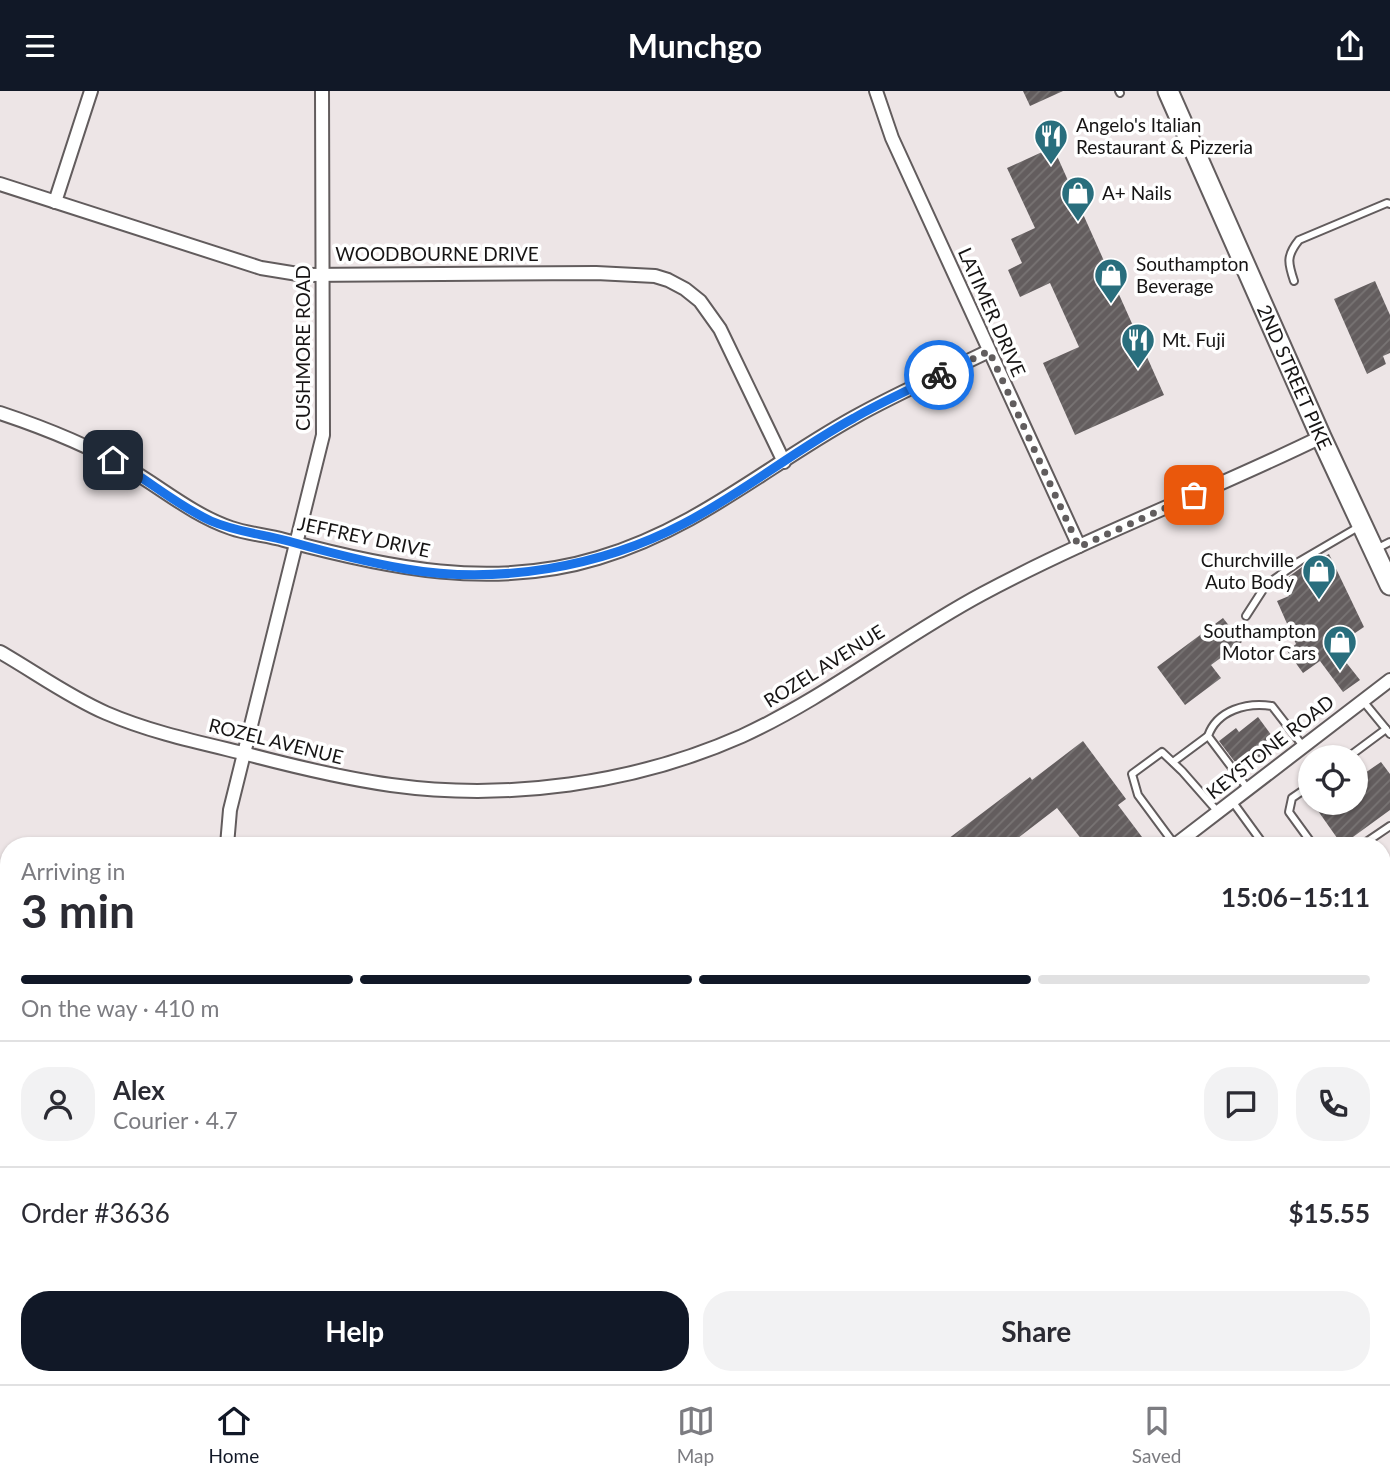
<!DOCTYPE html>
<html lang="en">
<head>
<meta charset="utf-8">
<style>
  :root { --surface:#fff; --page:#f2f2f3; --text:#2b2b33; --muted:#7c7c81; --line:#e1e1e2; --accent:#111827 }
  body { margin:0; font-family:Lato,sans-serif; background:var(--page); color:var(--text); height:100vh; display:flex; flex-direction:column; font-size:26px; white-space:nowrap }
  * { box-sizing:border-box; margin:0 }
  p { font-size:23px; color:var(--muted) }
  .icon { flex:none; width:38px; height:38px; fill:none; stroke:currentColor; stroke-width:2; stroke-linecap:round; stroke-linejoin:round }
  .map { position:relative; flex:1; overflow:hidden }
  .sheet { position:absolute; left:0px; top:746px; width:1391px; height:548px; display:flex; flex-direction:column; background:var(--surface); border-radius:28px 28px 0 0; box-shadow:0 2px 5px #0004 }
  .sheet>* { flex:none }
  .buttons { position:absolute; left:1298px; top:654px; display:grid; gap:14px }
  .buttons a { display:grid; place-items:center; width:70px; height:70px; border-radius:50%; background:var(--surface); box-shadow:0 2px 5px #0004; font-size:35px }
  .pin { position:absolute; display:grid; place-items:center; width:60px; height:60px; color:#fff; margin:-30px; border-radius:14px; box-shadow:0 4px 10px #0006 }
  .courier { position:absolute; display:grid; place-items:center; width:70px; height:70px; margin:-35px; border:5px solid #1a73e8; border-radius:50%; background:#fff; color:#222; box-shadow:0 2px 9px #0007 }
  .headline em { font-style:normal; font-weight:700 }
  .headline div { display:flex; flex-direction:column-reverse }
  .headline { display:flex; align-items:center; justify-content:space-between; height:119px; padding:0 21px }
  h1 { font-size:46px; font-weight:700; line-height:52px }
  .bar { display:grid; grid-template-columns:repeat(4,1fr); gap:10px 7px; align-content:center; height:84px; padding:0 21px }
  .bar i { height:9px; border-radius:5px; background:var(--line) }
  .bar .current { background:var(--accent) }
  .bar p { grid-column:span 4 }
  .line { display:flex; align-items:center; gap:18px; padding:0 21px; border-top:2px solid var(--line) }
  .line div { flex:1 }
  .round { display:grid; place-items:center; flex:none; width:74px; height:74px; border-radius:28px; background:var(--page) }
  .action { display:flex; gap:14px; margin-top:auto; padding:14px 21px }
  .action a { flex:1; height:80px; border-radius:28px; background:var(--accent); color:#fff; font-size:28px; font-weight:700; line-height:80px; text-align:center }
  .action a+a { background:var(--page); color:var(--text) }
  header { display:flex; justify-content:space-between; align-items:center; height:91px; padding:0 21px; background:var(--accent); color:#fff; font-size:32px; font-weight:700 }
  .menu { display:flex; justify-content:space-around; align-items:center; height:98px; border-top:2px solid var(--line); background:var(--surface); font-size:19px; color:var(--muted) }
  .menu a { display:grid; justify-items:center; gap:4px }
  .menu .current { color:var(--accent) }
  .map>svg:first-child { display:block }
</style>
</head>
<body>
<header><svg class="icon" aria-label="menu" viewBox="0 0 24 24"><path d="M4 6h16M4 12h16M4 18h16"/></svg>Munchgo<svg class="icon" aria-label="share" viewBox="0 0 24 24"><path d="M12 15V3M7 8l5-5 5 5M5 13v7h14v-7"/></svg></header>
<div class="map">
<svg width="1390" height="1293" viewBox="0 0 1390 1293">
  <defs>
    <pattern id="building-hatch" width="6" height="6" patternUnits="userSpaceOnUse" patternTransform="scale(1.75)"><rect width="6" height="6" fill="#635d5e"/><path d="M-1 1l2-2M0 6l6-6M5 7l2-2" fill="none" stroke="#787474"/></pattern>
  </defs>
  <rect width="100%" height="100%" fill="#ede5e6"/>
  <!-- building -->
  <g fill="url(#building-hatch)">
    <polygon points="1023,0 1063,0 1030,15"/>
    <polygon points="1053,56 1164,304 1075,344 1043,272 1079,256 1050,192 1020,206 1008,179 1022,172 1011,148 1035,137 1007,77"/>
    <polygon points="1375,190 1390,224 1390,262 1383,265 1386,273 1367,283 1334,208"/>
    <polygon points="1329,463 1364,536 1334,556 1360,589 1343,601 1320,570 1303,582 1287,560 1296,553 1277,510 1289,505 1280,492 1302,476"/>
    <polygon points="1223,527 1242,551 1211,574 1221,587 1185,614 1157,576"/>
    <polygon points="1258,626 1278,653 1241,679 1219,650 1236,637 1239,641"/>
    <polygon points="1083,650 1126,708 1118,714 1148,754 1086,754 1057,717 1009,754 940,754 1030,686 1032,689"/>
    <polygon points="1381,671 1390,683 1390,719 1342,754 1316,717 1323,712 1356,712 1356,688"/>
  </g>
  <g fill="none" stroke-linecap="round" stroke-linejoin="round">
    <!-- service casing -->
    <g stroke="#625c5d" stroke-width="10">
      <g id="service">
        <polyline points="1119,0 1120,2"/>
        <path d="M1294,190C1288,172 1286,165 1299,149L1387,112L1390,113"/>
        <polyline points="1376,458 1390,451"/>
        <polyline points="1246,525 1266,494 1300,470 1360,435"/>
        <polyline points="1363,610 1386,638"/>
        <polyline points="1347,667 1386,638 1390,643"/>
        <polyline points="1173,671 1208,645"/>
        <polyline points="1311,694 1292,707 1289,721 1313,754"/>
        <path d="M1248,698L1208,645C1217,619 1247,611 1272,615L1303,655"/>
        <polyline points="1232,710 1264,754"/>
        <polyline points="1035,754 1038,752 1051,754"/>
        <polyline points="1175,754 1138,704 1132,683 1162,661 1182,680 1218,721"/>
        <polyline points="1362,754 1390,735"/>
        <polyline points="1382,821 1390,832"/>
        <polyline points="1382,882 1390,893"/>
        <polyline points="1382,903 1390,902"/>
        <polyline points="1382,1062 1390,1072"/>
        <polyline points="1382,1148 1390,1143"/>
        <polyline points="0,1153 9,1137"/>
        <polyline points="497,1284 500,1293"/>
        <polyline points="878,1284 894,1293"/>
        <polyline points="1145,1284 1151,1293"/>
        <polyline points="1225,1284 1231,1293"/>
        <polyline points="720,1293 727,1284"/>
        <polyline points="1169,1293 1185,1284"/>
      </g>
    </g>
    <!-- minor casing -->
    <g stroke="#625c5d" stroke-width="16">
      <g id="minor">
        <polyline points="876,0 892,47 1079,455"/>
        <polyline points="0,93 261,177 304,184 596,182 655,185 668,189 685,198 700,210 720,238 784,371"/>
        <polyline points="55,111 91,0"/>
        <path d="M0,322C45,337 88,354 129,378C163,398 193,424 231,437C248,443 267,444 284,449C387,477 493,499 598,467C698,437 765,376 853,327C897,302 944,282 989,260"/>
        <path d="M0,561C35,581 69,606 106,622C150,641 197,651 243,662C292,675 341,687 391,694C507,710 634,693 742,645C827,606 900,547 982,503C1092,444 1209,401 1321,346"/>
        <polyline points="227,754 230,719 323,344 322,0"/>
        <polyline points="1175,754 1390,589"/>
        <polyline points="1382,1105 1390,1100"/>
        <polyline points="228,1284 228,1293"/>
        <polyline points="373,1293 376,1284"/>
        <polyline points="1095,1293 1108,1284"/>
      </g>
    </g>
    <!-- primary casing -->
    <g stroke="#625c5d" stroke-width="23">
      <g id="primary">
        <path id="s1" d="M1168,0L1321,346L1390,494"/>
      </g>
    </g>
    <!-- service -->
    <use href="#service" stroke="#fff" stroke-width="6"/>
    <!-- minor -->
    <use href="#minor" stroke="#fff" stroke-width="12"/>
    <!-- primary -->
    <use href="#primary" stroke="#fff" stroke-width="19"/>
  </g>
  <g fill="none" stroke-linecap="round" stroke-linejoin="round">
    <!-- done -->
    <polyline stroke="#615d5e" stroke-width="7" stroke-dasharray="0 12.6" points="939,284 989,260 1079,456 1194,404"/>
    <!-- route -->
    <path stroke="#1a73e8" stroke-width="9" d="M113,369C146,387 176,414 211,430C236,441 262,443 288,450C327,461 366,471 406,478C498,494 601,476 683,433C743,402 795,359 854,327C881,311 911,298 939,284"/>
  </g>
  <!-- icons -->
  <defs>
    <g id="restaurant-pin" transform="scale(1.75)"><path d="M0 17L-7.5 6A9.5 9.5 0 1 1 7.5 6Z" fill="#296e7d" stroke="#fff"/><path d="M-5-6h1v4h1v-4h1v4h1v-4h1v5L-1.5 .5V6h-2V.5L-5-1ZM5-6V6H3V1.5H1.5Q1.5-4 5-6Z" fill="#fff"/></g>
    <g id="shop-pin" transform="scale(1.75)"><path d="M0 17L-7.5 6A9.5 9.5 0 1 1 7.5 6Z" fill="#296e7d" stroke="#fff"/><path d="M-5-2.5h2.3a2.7 3.5 0 0 1 5.4 0H5L5.5 6h-11ZM-1.5-2.5h3a1.5 2.3 0 0 0-3 0Z" fill="#fff"/></g>
  </defs>
  <g fill-rule="evenodd">
    <use href="#restaurant-pin" x="1051" y="45"/>
    <use href="#shop-pin" x="1078" y="102"/>
    <use href="#shop-pin" x="1111" y="184"/>
    <use href="#restaurant-pin" x="1138" y="249"/>
    <use href="#shop-pin" x="1319" y="480"/>
    <use href="#shop-pin" x="1340" y="551"/>
  </g>
  <g text-anchor="middle" stroke-width="7" stroke-linejoin="round" paint-order="stroke">
    <!-- poi labels -->
    <g font-size="19" fill="#161414" stroke="#fff" text-anchor="start">
      <text x="1076" y="41">Angelo's Italian<tspan x="1076" dy="22">Restaurant &amp; Pizzeria</tspan></text>
      <text x="1102" y="109">A+ Nails</text>
      <text x="1136" y="180">Southampton<tspan x="1136" dy="22">Beverage</tspan></text>
      <text x="1162" y="256">Mt. Fuji</text>
      <text x="1294" y="476" text-anchor="end">Churchville<tspan x="1294" dy="22">Auto Body</tspan></text>
      <text x="1316" y="547" text-anchor="end">Southampton<tspan x="1316" dy="22">Motor Cars</tspan></text>
    </g>
    <!-- street labels -->
    <g font-size="19" fill="#161414" stroke="#fff">
      <text x="437" y="170">WOODBOURNE DRIVE</text>
      <text transform="translate(992 221) rotate(66)" y="7">LATIMER DRIVE</text>
      <text transform="translate(303 257) rotate(-90)" y="7">CUSHMORE ROAD</text>
      <text dy="7" stroke="none"><textPath href="#s1" startOffset="313">2ND STREET PIKE</textPath></text>
      <text transform="translate(364 446) rotate(12)" y="7">JEFFREY DRIVE</text>
      <text transform="translate(824 575) rotate(-32)" y="7">ROZEL AVENUE</text>
      <text transform="translate(276 650) rotate(14)" y="7">ROZEL AVENUE</text>
      <text transform="translate(1270 656) rotate(-38)" y="7">KEYSTONE ROAD</text>
    </g>
  </g>
</svg>
<div class="buttons">
<a><svg class="icon" aria-label="locate" viewBox="0 0 24 24"><circle cx="12" cy="12" r="6"/><path d="M12 2v4M12 18v4M2 12h4M18 12h4"/></svg></a>
</div>
<div class="pin" style="left:1194px;top:404px;background:#ea580c"><svg class="icon" aria-label="bag" viewBox="0 0 24 24"><path d="M5 8h14l-1 12H6zM9 8a3 3 0 0 1 6 0"/></svg></div>
<div class="pin" style="left:113px;top:369px;background:#1f2937"><svg class="icon" aria-label="home" viewBox="0 0 24 24"><path d="M3 11l9-7 9 7M6 9v11h12V9"/></svg></div>
<div class="courier" style="left:939px;top:284px"><svg class="icon" aria-label="bike" viewBox="0 0 24 24"><circle cx="6" cy="16" r="4"/><circle cx="18" cy="16" r="4"/><path d="M6 16l4-8h5l3 8M10 8l3 8H6M13 5h3"/></svg></div>
<section class="sheet">
<div class="headline"><div><h1>3 min</h1><p>Arriving in</p></div><em>15:06–15:11</em></div>
<div class="bar"><i class="current"></i><i class="current"></i><i class="current"></i><i></i><p>On the way · 410 m</p></div>
<div class="line" style="height:126px"><a class="round"><svg class="icon" aria-label="person" viewBox="0 0 24 24"><circle cx="12" cy="8" r="4"/><path d="M4 21q1-7 8-7t8 7"/></svg></a><div><b>Alex</b><p>Courier · 4.7</p></div><a class="round"><svg class="icon" aria-label="chat" viewBox="0 0 24 24"><path d="M4 5h16v11H9l-5 4z"/></svg></a><a class="round"><svg class="icon" aria-label="phone" viewBox="0 0 24 24"><path d="M5 4h4l2 5-3 2q2 4 5 5l2-3 5 2v4C11 20 4 13 5 4z"/></svg></a></div>
<div class="line" style="height:91px"><div>Order #3636</div><b>$15.55</b></div>
<div class="action"><a>Help</a><a>Share</a></div>
</section>
</div>
<nav class="menu">
<a class="current"><svg class="icon" aria-label="home" viewBox="0 0 24 24"><path d="M3 11l9-7 9 7M6 9v11h12V9"/></svg>Home</a>
<a><svg class="icon" aria-label="map" viewBox="0 0 24 24"><path d="M3 6l6-2 6 2 6-2v14l-6 2-6-2-6 2zM9 4v14M15 6v14"/></svg>Map</a>
<a><svg class="icon" aria-label="saved" viewBox="0 0 24 24"><path d="M7 4h10v16l-5-4-5 4z"/></svg>Saved</a>
</nav>
</body>
</html>
